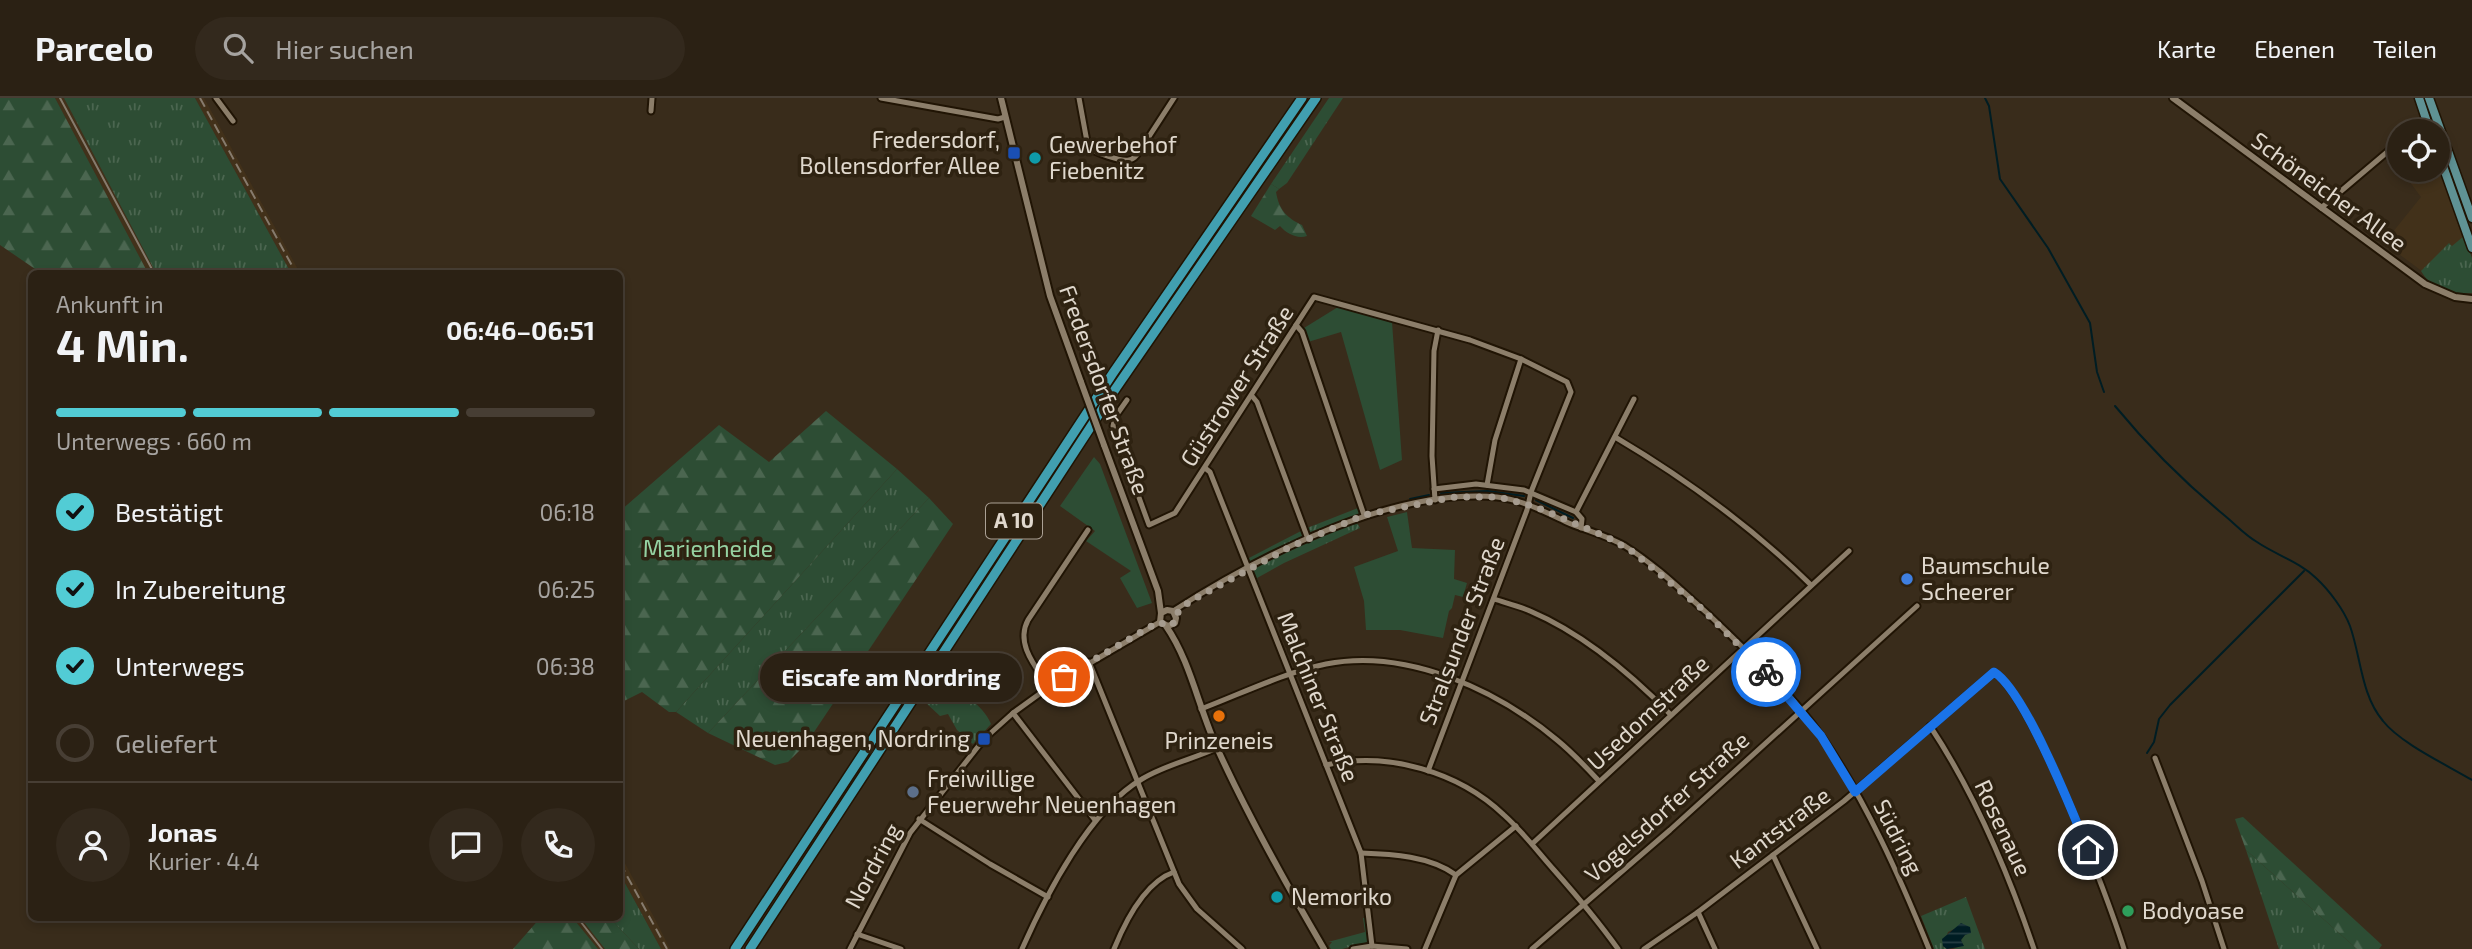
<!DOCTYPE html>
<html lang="de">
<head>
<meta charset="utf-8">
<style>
  :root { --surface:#2b2114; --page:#33291d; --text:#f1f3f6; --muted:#a6a3a0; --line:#473e34; --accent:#52ccd5 }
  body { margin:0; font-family:"Exo 2",sans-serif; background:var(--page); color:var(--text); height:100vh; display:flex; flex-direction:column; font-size:26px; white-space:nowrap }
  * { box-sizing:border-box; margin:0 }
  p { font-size:23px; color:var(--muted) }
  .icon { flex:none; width:38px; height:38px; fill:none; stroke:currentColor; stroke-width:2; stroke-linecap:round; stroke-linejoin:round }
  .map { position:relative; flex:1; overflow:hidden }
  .drawer { position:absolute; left:28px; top:172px; width:595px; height:651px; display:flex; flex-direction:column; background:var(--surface); border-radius:10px; box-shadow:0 4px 10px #0003,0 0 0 2px var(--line) }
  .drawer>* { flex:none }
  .fabs { position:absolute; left:2387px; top:21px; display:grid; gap:14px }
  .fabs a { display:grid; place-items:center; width:63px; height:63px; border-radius:50%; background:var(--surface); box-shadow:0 4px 10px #0003,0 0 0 2px var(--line); font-size:35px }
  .pin { position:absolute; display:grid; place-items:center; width:60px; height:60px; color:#fff; margin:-30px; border:4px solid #fff; border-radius:50%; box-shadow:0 2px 7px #0007 }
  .courier { position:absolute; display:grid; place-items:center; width:70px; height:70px; margin:-35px; border:5px solid #1a73e8; border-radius:50%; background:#fff; color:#222; box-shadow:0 2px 9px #0007 }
  .bubble { position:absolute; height:49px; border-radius:24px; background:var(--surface); box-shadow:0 4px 10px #0003,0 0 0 2px var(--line); font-size:23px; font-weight:700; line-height:49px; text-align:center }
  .headline em { font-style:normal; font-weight:700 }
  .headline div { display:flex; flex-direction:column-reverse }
  .headline { display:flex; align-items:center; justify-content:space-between; height:119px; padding:0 28px }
  h1 { font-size:46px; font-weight:700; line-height:52px }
  .bar { display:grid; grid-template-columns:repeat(4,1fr); gap:10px 7px; align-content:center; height:84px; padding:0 28px }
  .bar i { height:9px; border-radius:5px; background:var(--line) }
  .bar .active { background:var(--accent) }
  .bar p { grid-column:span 4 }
  .line { display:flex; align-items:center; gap:18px; padding:0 28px; border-top:2px solid var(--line) }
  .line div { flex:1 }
  .round { display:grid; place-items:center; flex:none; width:74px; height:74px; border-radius:37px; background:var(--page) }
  ol { padding:0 28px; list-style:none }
  li { display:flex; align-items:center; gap:21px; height:77px }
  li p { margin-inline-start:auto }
  li .icon { padding:7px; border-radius:50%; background:var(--accent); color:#111; stroke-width:4 }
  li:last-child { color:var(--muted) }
  li i { width:38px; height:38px; border:4px solid var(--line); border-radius:50% }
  header { display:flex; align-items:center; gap:42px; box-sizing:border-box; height:98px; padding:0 35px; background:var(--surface); border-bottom:2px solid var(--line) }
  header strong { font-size:33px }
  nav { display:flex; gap:38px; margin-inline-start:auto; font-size:24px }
  .search { width:490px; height:63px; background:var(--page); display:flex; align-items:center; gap:18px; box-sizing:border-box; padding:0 24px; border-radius:38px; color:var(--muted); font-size:26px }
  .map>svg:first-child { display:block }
</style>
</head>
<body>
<header>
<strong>Parcelo</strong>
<div class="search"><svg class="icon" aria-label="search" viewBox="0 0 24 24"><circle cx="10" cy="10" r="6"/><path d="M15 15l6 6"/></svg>Hier suchen</div>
<nav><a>Karte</a><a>Ebenen</a><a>Teilen</a></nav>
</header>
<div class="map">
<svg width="2472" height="851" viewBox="0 0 2472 851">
  <defs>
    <pattern id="grass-tufts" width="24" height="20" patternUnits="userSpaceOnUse" patternTransform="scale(1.75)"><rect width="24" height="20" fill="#2d4d34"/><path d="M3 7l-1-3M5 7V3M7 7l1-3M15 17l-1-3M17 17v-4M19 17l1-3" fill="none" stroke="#4b6650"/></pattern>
    <pattern id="forest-firs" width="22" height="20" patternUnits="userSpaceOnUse" patternTransform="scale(1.75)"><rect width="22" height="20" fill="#2d4d34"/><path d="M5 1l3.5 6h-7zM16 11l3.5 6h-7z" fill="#4b6650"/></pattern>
    <pattern id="water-rules" width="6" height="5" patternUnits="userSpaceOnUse" patternTransform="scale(1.75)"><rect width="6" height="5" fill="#001d23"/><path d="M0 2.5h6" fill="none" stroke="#253d42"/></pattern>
  </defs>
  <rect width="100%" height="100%" fill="#392c1b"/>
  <!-- built -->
  <g fill="#42311a">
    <polygon points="55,0 64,0 156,175 148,175"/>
    <polygon points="195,0 204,0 300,175 291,175"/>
    <polygon points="2438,69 2472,166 2438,185 2384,145 2421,99 2401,72 2438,72"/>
    <polygon points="620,756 656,823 670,851 661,851 620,776"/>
    <polygon points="572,819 580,819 605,851 598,851"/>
  </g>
  <!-- grass -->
  <g fill="url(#grass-tufts)">
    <polygon points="64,0 195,0 291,175 156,175"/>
    <polygon points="1329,0 1343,0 1287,85 1279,91 1271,86"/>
    <path d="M2464,138L2472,160V195C2453,197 2431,191 2421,173L2449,145L2452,148Z"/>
    <polygon points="897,371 929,400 708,635 676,614"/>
    <polygon points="1358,410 1360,414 1358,416 1308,435 1307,430"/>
    <polygon points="1356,423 1360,430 1284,465 1257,480 1262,494 1260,494 1252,474 1254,470 1311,441"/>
    <polygon points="1301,433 1303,438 1301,441 1250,465 1249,460"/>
    <path d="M943,579C959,594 983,606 991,626L973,646L957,632L948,616L940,618L926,605Z"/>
    <polygon points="2246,752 2357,851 2279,851"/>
    <polygon points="620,776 661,851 639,851 609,819 620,819"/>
    <polygon points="1966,799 1985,851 1953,851 1963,847 1961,842 1965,837 1954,831 1948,834 1943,848 1947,851 1934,851 1921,818"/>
    <polygon points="1363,820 1366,820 1368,844 1342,851 1331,851 1329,848 1332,844 1328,844 1365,834"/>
  </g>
  <!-- forest -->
  <g fill="url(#forest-firs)">
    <polygon points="0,0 55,0 148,175 41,175 0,147"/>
    <path d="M1271,86L1279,91L1276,94C1279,112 1287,120 1302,127L1307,138C1297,141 1287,136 1280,128L1275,132L1251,118Z"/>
    <polygon points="826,313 897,371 676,614 669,614 642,594 620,605 620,413 719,327 769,364"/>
    <polygon points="929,400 953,426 806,646 788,664 775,667 708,635"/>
    <polygon points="2243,719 2382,847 2379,851 2357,851 2246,752 2235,721"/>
    <polygon points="541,819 572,819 598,851 513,851"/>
    <polygon points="580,819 609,819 639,851 605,851"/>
  </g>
  <!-- garden -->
  <g fill="#2d4d34">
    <polygon points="1338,209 1392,224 1402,362 1380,372 1341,234 1308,244 1304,230"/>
    <polygon points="1094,359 1100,366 1152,505 1137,510 1120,480 1131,473 1086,443 1095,433 1060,408"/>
    <polygon points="1407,414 1412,450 1455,452 1454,481 1467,485 1463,499 1455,497 1452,510 1449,513 1443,540 1400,532 1366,532 1364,503 1354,469 1398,453 1387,419"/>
  </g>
  <!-- water -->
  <polygon fill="url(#water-rules)" points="1961,825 1970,829 1971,835 1965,837 1961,842 1964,848 1947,851 1943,848 1942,841"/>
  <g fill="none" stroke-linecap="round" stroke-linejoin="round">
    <!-- stream -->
    <g stroke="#001d23" stroke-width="2">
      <polyline points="1985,0 1989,8 2000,81 2048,150 2090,225 2097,274 2104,294"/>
      <path d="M2115,308C2148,348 2184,384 2224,417C2235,426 2245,437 2257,444C2276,457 2300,464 2316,480C2329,492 2344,512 2350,528C2361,559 2361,597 2383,623C2400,645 2447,667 2472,682"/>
      <polyline points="1441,395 1488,393 1524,398"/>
      <polyline points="1410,401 1429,397"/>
      <polyline points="1536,402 1573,420"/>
      <polyline points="2147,655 2154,644 2159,621 2170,607 2304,473"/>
    </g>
    <!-- minor casing -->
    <g stroke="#201404" stroke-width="9">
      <g id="minor">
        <polyline points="216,0 233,23"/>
        <polyline points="881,0 998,21 1005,19"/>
        <path d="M1079,0L1088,49C1094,54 1121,64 1129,62C1134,61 1136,58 1139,54L1174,0"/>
        <polyline points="651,13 652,0"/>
        <polyline points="2413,33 2418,29"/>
        <polyline points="2321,110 2399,44"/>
        <polyline points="1296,227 1302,234 1364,417"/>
        <polyline points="1252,298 1257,304 1308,441"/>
        <polyline points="1127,302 1115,319 1113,328 1149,427 1175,415 1314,199 1470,242 1521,261 1567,284 1571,294 1531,394 1527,412 1428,673"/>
        <path d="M1615,339C1686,381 1752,429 1811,487"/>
        <polyline points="1205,370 1210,374 1361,755 1372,848"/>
        <polyline points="1487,387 1495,342 1521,261"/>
        <polyline points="1434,391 1476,386 1524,392 1576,414"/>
        <polyline points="1435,402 1432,358 1434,253 1438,232"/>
        <polyline points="1581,430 1582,421 1576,414 1634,301"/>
        <path d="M1494,501C1506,505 1519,508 1530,513C1584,536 1631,576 1671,617"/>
        <path d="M1173,513C1259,458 1393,389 1497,399C1524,402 1547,415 1571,426C1589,433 1608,438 1625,448C1654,466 1681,492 1707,515C1745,551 1792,596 1822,639C1867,705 1899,777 1929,851"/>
        <polyline points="1089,564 1179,786 1197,811 1242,851"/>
        <path d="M1049,589C1036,569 1015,546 1028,522L1088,432"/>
        <path d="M1201,611C1243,595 1283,575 1326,566C1407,550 1497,592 1557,642C1573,655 1586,669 1599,683"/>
        <polyline points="1013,615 1095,722"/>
        <path d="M1930,628C1975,696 2008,774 2034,851"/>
        <polyline points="2155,660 2202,783 2224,851"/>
        <path d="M1326,667C1388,653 1459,674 1504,717C1523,734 1538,754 1554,772C1577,798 1598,823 1618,851"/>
        <polyline points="919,721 990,766 1048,799"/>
        <polyline points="1532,746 1849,453"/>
        <path d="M1361,755C1392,756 1430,758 1456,777"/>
        <polyline points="1773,757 1817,851"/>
        <polyline points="1698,814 1715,851"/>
        <polyline points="857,836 901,851"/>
        <polyline points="850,851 910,735 984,641 1013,615 1049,589 1160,524"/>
        <path d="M1022,851C1046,797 1090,711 1142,681C1165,667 1193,661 1217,650"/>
        <path d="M1114,851C1125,824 1145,784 1174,774"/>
        <polyline points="1353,851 1372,848 1407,851"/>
        <polyline points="1425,851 1456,777 1516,728"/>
        <polyline points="1532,851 1670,732 1917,508"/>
        <path d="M1644,851L1698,814L1844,703L1994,574C2033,599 2108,800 2124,851"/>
      </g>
    </g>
    <!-- tertiary casing -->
    <g stroke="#201404" stroke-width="10">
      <g id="tertiary">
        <polyline points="1001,0 1050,198 1081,284"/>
        <polyline points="2173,0 2425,186 2455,199 2472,201"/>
        <polyline points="1104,347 1158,493 1161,515 1160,524 1168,528 1175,525 1176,520 1173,513 1167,512 1161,515"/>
        <path d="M1166,528C1191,564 1199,612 1218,652C1249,720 1286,786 1324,851"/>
      </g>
    </g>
    <!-- primary casing -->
    <g stroke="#201404" stroke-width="11">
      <g id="primary">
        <polyline points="2419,0 2430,33"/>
        <polyline points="2429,0 2472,120"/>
        <polyline points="2438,54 2472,150"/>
      </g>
    </g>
    <!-- motorway casing -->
    <g stroke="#201404" stroke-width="12">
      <g id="motorway">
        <polyline points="735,851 1113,275 1302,0"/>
        <polyline points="750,851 1116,290 1316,0"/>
      </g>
    </g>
    <!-- minor -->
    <use href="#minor" stroke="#8c7e6a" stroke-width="5"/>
    <!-- tertiary -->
    <use href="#tertiary" stroke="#8c7e6a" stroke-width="6"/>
    <!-- primary -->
    <use href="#primary" stroke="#5f9294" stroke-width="8"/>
    <!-- motorway -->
    <use href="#motorway" stroke="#419fb0" stroke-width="9"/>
    <!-- tram -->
    <g stroke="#867b6d" stroke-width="2">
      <polyline points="60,0 154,175"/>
      <polyline points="577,819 602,851"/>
    </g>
    <!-- rail -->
    <g stroke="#867b6d" stroke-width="2" stroke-dasharray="10 5" stroke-linecap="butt">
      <polyline points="200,0 296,175"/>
      <polyline points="620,765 667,851"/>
    </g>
    <!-- tertiary-bridge casing -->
    <g stroke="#201404" stroke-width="10" stroke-linecap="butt">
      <polyline id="tertiary-bridge" points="1081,284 1104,347"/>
    </g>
    <!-- tertiary-bridge -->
    <use href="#tertiary-bridge" stroke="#8c7e6a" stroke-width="6"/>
  </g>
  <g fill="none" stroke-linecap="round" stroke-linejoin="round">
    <!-- done -->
    <polyline stroke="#a69c8f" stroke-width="7" stroke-dasharray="0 12.6" points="1064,579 1155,526 1160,524 1166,528 1173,526 1175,517 1189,504 1290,449 1364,417 1455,399 1499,399 1536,409 1607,439 1633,454 1700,509 1766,574"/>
    <!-- route -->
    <path stroke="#1a73e8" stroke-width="9" d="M1766,574L1821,638L1855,694L1994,574C2025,593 2073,715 2088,752"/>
  </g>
  <!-- markers -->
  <g fill="#1a4fb4" stroke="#2e2211" stroke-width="2.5">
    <rect x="1007" y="48" width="14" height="14" rx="3.5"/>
    <rect x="977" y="634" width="14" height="14" rx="3.5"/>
  </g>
  <g fill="#0f9aa8" stroke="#2e2211" stroke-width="2.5">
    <circle cx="1035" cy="60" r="7"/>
    <circle cx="1277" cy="799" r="7"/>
  </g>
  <circle fill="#3f7fe0" stroke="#2e2211" stroke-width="2.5" cx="1907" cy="481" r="7"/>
  <circle fill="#e8710a" stroke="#2e2211" stroke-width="2.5" cx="1219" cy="618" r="7"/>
  <circle fill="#5c6f8a" stroke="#2e2211" stroke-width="2.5" cx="913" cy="694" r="7"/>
  <circle fill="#2e9e5b" stroke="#2e2211" stroke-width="2.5" cx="2128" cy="813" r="7"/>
  <g text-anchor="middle" stroke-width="7" stroke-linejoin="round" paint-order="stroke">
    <!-- shield labels -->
    <rect fill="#2e2211" stroke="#aba195" stroke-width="2" x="986" y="405.5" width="56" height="35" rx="5"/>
    <g font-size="21" font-weight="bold" fill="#e0d8cd">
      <text x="1014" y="430">A 10</text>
    </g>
    <!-- poi labels -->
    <g font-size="23" fill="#e0d8cd" stroke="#2e2211" text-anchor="start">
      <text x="1000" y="50" text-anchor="end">Fredersdorf,<tspan x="1000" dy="26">Bollensdorfer Allee</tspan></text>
      <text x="1049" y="55">Gewerbehof<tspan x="1049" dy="26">Fiebenitz</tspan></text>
      <text x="1921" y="476">Baumschule<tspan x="1921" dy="26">Scheerer</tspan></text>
      <text x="970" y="649" text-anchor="end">Neuenhagen, Nordring</text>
      <text x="1219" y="651" text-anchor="middle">Prinzeneis</text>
      <text x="927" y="689">Freiwillige<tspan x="927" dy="26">Feuerwehr Neuenhagen</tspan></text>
      <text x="1291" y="807">Nemoriko</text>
      <text x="2142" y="821">Bodyoase</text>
    </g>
    <!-- street labels -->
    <g font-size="23" fill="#e0d8cd" stroke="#2e2211">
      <text transform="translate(2329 94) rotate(36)" y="8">Schöneicher Allee</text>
      <text transform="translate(1237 288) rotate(-57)" y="8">Güstrower Straße</text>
      <text transform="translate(1104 292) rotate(70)" y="8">Fredersdorfer Straße</text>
      <text transform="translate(1462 533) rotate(-69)" y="8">Stralsunder Straße</text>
      <text transform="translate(1318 599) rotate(68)" y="8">Malchiner Straße</text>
      <text transform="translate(1648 615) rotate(-43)" y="8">Usedomstraße</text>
      <text transform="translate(1667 709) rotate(-42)" y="8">Vogelsdorfer Straße</text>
      <text transform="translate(1780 730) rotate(-37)" y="8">Kantstraße</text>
      <text transform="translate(2003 730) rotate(65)" y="8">Rosenaue</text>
      <text transform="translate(1898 739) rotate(63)" y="8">Südring</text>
      <text transform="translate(873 768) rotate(-62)" y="8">Nordring</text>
    </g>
    <!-- park labels -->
    <g font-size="23" fill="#95d2a2" stroke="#2e2211">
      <text x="708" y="459">Marienheide</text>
    </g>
  </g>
</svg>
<div class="fabs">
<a><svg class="icon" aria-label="locate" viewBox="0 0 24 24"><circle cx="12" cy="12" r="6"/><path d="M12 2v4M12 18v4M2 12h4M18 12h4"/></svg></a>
</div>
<div class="pin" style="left:1064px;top:579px;background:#ea580c"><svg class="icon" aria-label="bag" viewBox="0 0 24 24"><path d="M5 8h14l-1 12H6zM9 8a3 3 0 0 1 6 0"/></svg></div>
<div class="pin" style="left:2088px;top:752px;background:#1f2937"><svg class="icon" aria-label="home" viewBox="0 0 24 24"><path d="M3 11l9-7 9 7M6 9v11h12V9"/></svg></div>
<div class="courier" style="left:1766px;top:574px"><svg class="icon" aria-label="bike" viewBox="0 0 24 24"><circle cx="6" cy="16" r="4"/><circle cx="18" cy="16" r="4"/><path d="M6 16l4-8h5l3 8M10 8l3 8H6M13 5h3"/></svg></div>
<div class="bubble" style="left:760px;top:555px;width:262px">Eiscafe am Nordring</div>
<section class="drawer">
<div class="headline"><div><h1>4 Min.</h1><p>Ankunft in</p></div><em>06:46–06:51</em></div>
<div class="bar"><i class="active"></i><i class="active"></i><i class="active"></i><i></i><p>Unterwegs · 660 m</p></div>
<ol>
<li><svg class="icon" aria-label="check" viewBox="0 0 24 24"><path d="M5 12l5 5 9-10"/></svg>Bestätigt<p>06:18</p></li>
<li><svg class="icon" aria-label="check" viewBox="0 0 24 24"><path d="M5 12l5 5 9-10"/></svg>In Zubereitung<p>06:25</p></li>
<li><svg class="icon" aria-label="check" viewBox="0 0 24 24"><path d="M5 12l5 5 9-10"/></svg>Unterwegs<p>06:38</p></li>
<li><i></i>Geliefert</li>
</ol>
<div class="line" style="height:126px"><a class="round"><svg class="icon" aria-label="person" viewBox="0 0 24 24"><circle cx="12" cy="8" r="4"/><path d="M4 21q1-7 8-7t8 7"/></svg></a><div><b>Jonas</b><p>Kurier · 4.4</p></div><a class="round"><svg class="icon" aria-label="chat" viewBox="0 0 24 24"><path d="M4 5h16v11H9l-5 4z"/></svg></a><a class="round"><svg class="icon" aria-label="phone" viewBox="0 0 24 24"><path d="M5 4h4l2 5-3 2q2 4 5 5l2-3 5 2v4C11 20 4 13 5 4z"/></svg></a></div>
</section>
</div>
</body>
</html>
